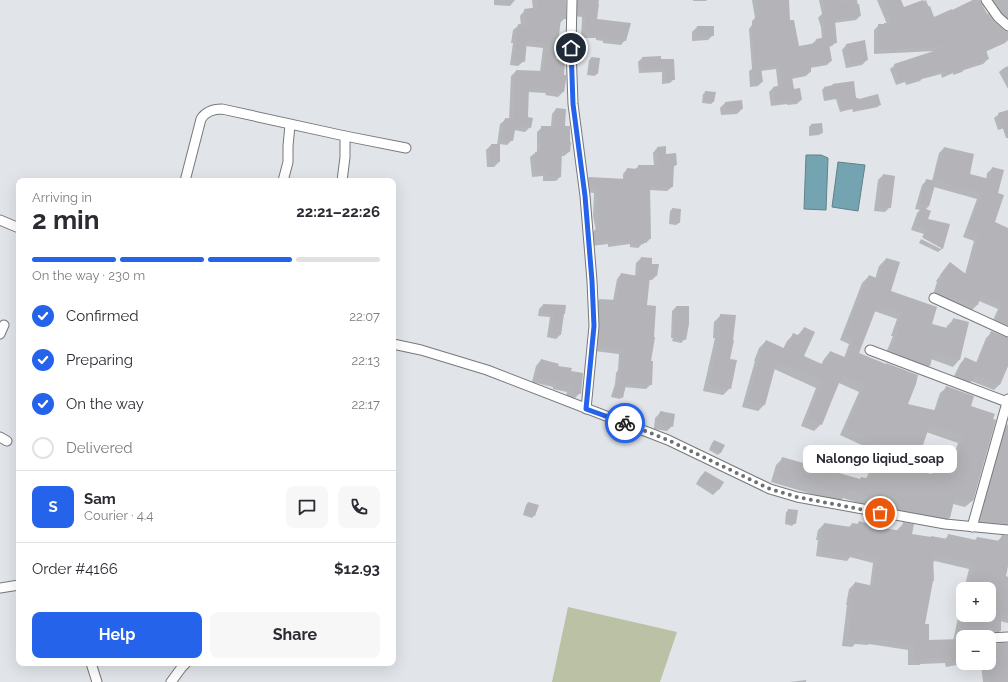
<!DOCTYPE html>
<html lang="en">
<head>
<meta charset="utf-8">
<style>
  :root { --surface:#fff; --page:#f7f7f7; --text:#2b2b33; --muted:#7c7c81; --line:#e1e1e2; --accent:#2563eb }
  body { margin:0; font-family:Raleway,sans-serif; background:var(--page); color:var(--text); height:100vh; display:flex; flex-direction:column; font-size:15px; white-space:nowrap }
  * { box-sizing:border-box; margin:0 }
  p { font-size:13px; color:var(--muted) }
  .icon { flex:none; width:22px; height:22px; fill:none; stroke:currentColor; stroke-width:2; stroke-linecap:round; stroke-linejoin:round }
  .map { position:relative; flex:1; overflow:hidden }
  .details { position:absolute; left:16px; top:178px; width:380px; height:488px; display:flex; flex-direction:column; background:var(--surface); border-radius:8px; box-shadow:0 4px 16px #0002 }
  .details>* { flex:none }
  .tools { position:absolute; left:956px; top:582px; display:grid; gap:8px }
  .tools a { display:grid; place-items:center; width:40px; height:40px; border-radius:8px; background:var(--surface); box-shadow:0 4px 16px #0002; font-size:20px }
  .pin { position:absolute; display:grid; place-items:center; width:34px; height:34px; color:#fff; margin:-17px; border:2px solid #fff; border-radius:50%; box-shadow:0 1px 4px #0007 }
  .courier { position:absolute; display:grid; place-items:center; width:40px; height:40px; margin:-20px; border:3px solid #2563eb; border-radius:50%; background:#fff; color:#222; box-shadow:0 1px 5px #0007 }
  .bubble { position:absolute; height:28px; border-radius:8px; background:var(--surface); box-shadow:0 4px 16px #0002; font-size:13px; font-weight:700; line-height:28px; text-align:center }
  .summary em { font-style:normal; font-weight:700 }
  .summary div { display:flex; flex-direction:column-reverse }
  .summary { display:flex; align-items:center; justify-content:space-between; height:68px; padding:0 16px }
  h1 { font-size:26px; font-weight:700; line-height:30px }
  .bar { display:grid; grid-template-columns:repeat(4,1fr); gap:6px 4px; align-content:center; height:48px; padding:0 16px }
  .bar i { height:5px; border-radius:3px; background:var(--line) }
  .bar .selected { background:var(--accent) }
  .bar p { grid-column:span 4 }
  .line { display:flex; align-items:center; gap:10px; padding:0 16px; border-top:1px solid var(--line) }
  .line div { flex:1 }
  .round { display:grid; place-items:center; flex:none; width:42px; height:42px; border-radius:8px; background:var(--page) }
  ol { padding:0 16px; list-style:none }
  li { display:flex; align-items:center; gap:12px; height:44px }
  li p { margin-inline-start:auto }
  li .icon { padding:4px; border-radius:50%; background:var(--accent); color:#fff; stroke-width:4 }
  li:last-child { color:var(--muted) }
  li i { width:22px; height:22px; border:2px solid var(--line); border-radius:50% }
  .button { display:flex; gap:8px; margin-top:auto; padding:8px 16px }
  .button a { flex:1; height:46px; border-radius:8px; background:var(--accent); color:#fff; font-size:16px; font-weight:700; line-height:46px; text-align:center }
  .button a+a { background:var(--page); color:var(--text) }
  .map>svg:first-child { display:block }
</style>
</head>
<body>
<div class="map">
<svg width="1008" height="682" viewBox="0 0 1008 682">
  <rect width="100%" height="100%" fill="#e1e4e8"/>
  <!-- green -->
  <polygon fill="#bbc1a5" points="568,607 677,632 660,682 552,682"/>
  <!-- water -->
  <g fill="#74a4b1" stroke="#60828b">
    <polygon points="806,155 821,155 828,158 826,210 804,209"/>
    <polygon points="838,162 865,165 858,211 832,207"/>
  </g>
  <!-- shadow -->
  <g fill="#0003" fill-rule="evenodd">
    <polygon points="494,0 515,0 510,6 494,5"/>
    <polygon points="532,0 565,0 565,18 559,24 555,60 563,92 558,97 545,95 546,93 528,92 527,118 530,127 525,132 514,130 512,140 507,145 499,144 499,162 494,167 487,167 486,150 491,145 497,145 500,124 506,119 509,120 511,76 516,71 540,72 543,48 525,46 524,61 518,66 510,65 513,43 511,43 513,30 519,25 521,26 520,16 525,10 533,9"/>
    <polygon points="576,0 599,0 595,20 625,40 621,45 603,43 603,41 596,40 596,38 581,38 582,17 574,16"/>
    <polygon points="693,0 707,0 706,1 693,1"/>
    <polygon points="752,0 787,0 789,21 798,47 812,44 816,40 822,39 821,27 818,18 822,14 819,0 857,0 860,16 856,20 834,23 836,42 832,46 828,47 831,61 827,65 810,68 810,72 806,76 791,79 793,90 801,100 797,104 787,105 787,104 771,106 769,92 773,88 778,87 776,69 761,71 762,82 758,86 750,87 749,71 752,69 749,29 752,25 752,21 755,18"/>
    <polygon points="877,0 900,0 903,9 926,0 933,18 952,11 973,0 980,0 980,4 993,22 1008,35 1008,40 1005,43 985,52 988,59 983,64 964,70 962,72 953,75 953,73 942,78 941,74 922,79 920,81 906,85 905,82 896,85 890,69 895,65 935,51 874,54 874,30 879,25 887,24"/>
    <polygon points="985,0 1008,0 1008,27"/>
    <polygon points="697,27 713,27 713,35 708,40 692,41 692,32"/>
    <polygon points="847,44 867,60 862,65 846,68 842,50"/>
    <polygon points="660,57 674,79 670,83 662,84 662,72 639,73 638,62 642,58"/>
    <polygon points="592,58 597,73 595,76 587,75 589,60"/>
    <polygon points="1008,66 1008,89 999,72 1004,68"/>
    <polygon points="833,85 855,99 880,104 878,107 853,112 852,109 840,112 836,99 824,101 822,90 824,88 831,87"/>
    <polygon points="706,92 713,102 711,104 702,103 703,94"/>
    <polygon points="725,103 742,109 737,114 721,115 720,108"/>
    <polygon points="556,109 564,127 569,152 564,156 561,156 560,177 556,181 543,181 543,176 532,177 530,157 535,153 537,153 537,132 542,127 551,127 552,114"/>
    <polygon points="1008,111 1008,127 998,130 994,118 999,114"/>
    <polygon points="821,124 822,133 819,135 809,136 809,127 811,125"/>
    <polygon points="657,148 665,155 676,165 672,168 672,187 667,191 649,190 650,239 646,243 643,243 638,248 630,247 630,244 608,247 608,244 591,246 590,235 594,231 596,231 593,216 594,193 586,192 584,182 589,178 623,180 623,174 627,169 635,169 639,166 654,166 653,153"/>
    <polygon points="944,148 968,174 986,180 987,173 993,168 997,193 994,223 1008,229 1008,336 991,325 998,309 979,301 977,305 972,310 932,298 937,282 936,281 945,269 950,263 965,274 974,241 963,237 977,199 934,187 929,206 925,210 927,220 943,248 938,252 919,243 921,239 941,249 941,246 922,237 924,234 911,230 917,213 920,210 915,209 922,185 927,180 932,181 939,153"/>
    <polygon points="883,175 890,207 885,212 874,211 878,180"/>
    <polygon points="672,209 679,223 676,225 669,224 670,211"/>
    <polygon points="641,258 651,265 656,276 652,280 648,280 645,306 651,384 646,389 624,387 622,397 620,399 611,397 615,384 616,373 618,370 619,354 594,351 595,305 599,300 613,301 617,279 621,274 635,277 636,263"/>
    <path d="M886,259L890,292L930,324L946,329L947,326L954,319L968,323L959,360L953,367L931,359L929,366L922,373L884,358L893,336H891L897,319L874,311L858,353L906,405L934,411L940,393L947,387L970,407L972,501L965,507L953,504L949,518L943,525L881,510L843,498L839,502L771,482L776,465L783,458L859,480L866,479L869,472L875,465L879,453L840,435L859,392L839,383L821,424L814,431L801,426L816,388L774,369L765,404L758,411L742,407L755,361H754L759,348L766,341L783,349L787,341L794,334L797,336L804,328L802,357L821,365L824,359L830,352L844,358L849,344L840,340L862,283L869,276L875,279L879,266ZM926,432L958,443L950,466L940,464L933,471L932,475L916,472L919,455Z"/>
    <polygon points="543,305 564,314 563,315 560,335 556,339 547,337 550,317 538,316 539,309"/>
    <polygon points="676,307 685,339 681,343 672,341 673,338 671,338 672,311"/>
    <polygon points="721,315 729,359 730,388 723,395 703,391 715,338 713,338 714,322"/>
    <polygon points="992,332 1008,339 1008,366 1006,369 999,385 994,390 971,381 965,387 951,382 960,364 965,358 976,363 986,338"/>
    <polygon points="541,360 570,372 580,393 575,398 566,397 567,392 553,389 553,387 532,382 536,366"/>
    <polygon points="661,412 672,426 667,431 654,429 655,418"/>
    <polygon points="1007,425 1008,426 1008,536 1007,533 976,525 1001,432"/>
    <polygon points="714,441 724,446 720,453 718,455 709,450 712,443"/>
    <polygon points="705,472 723,483 718,490 713,495 696,484 700,477"/>
    <polygon points="528,503 534,516 532,518 523,515 526,505"/>
    <polygon points="789,510 795,523 792,526 785,524 786,512"/>
    <path d="M859,522L872,527L897,532V530L903,524L911,535L945,539L949,535L974,541L977,538L997,542L1002,536L1008,537V553L1004,577L1008,578V623L1000,621V631L994,637H963V663H989V645L1008,644V682H983L981,665L963,668L962,664L946,667L945,663L921,664L919,665H908V650L869,644L868,645L855,644L852,647L842,646L847,605H846L849,589L855,583L870,586L873,563L850,557L847,561L816,556L818,540H816L818,530L824,524L848,528L852,524L856,525ZM935,561L969,569L964,589H989V615H963V595L953,641H928L924,625L931,582L933,562Z"/>
    <polygon points="806,680 806,682 790,682"/>
  </g>
  <!-- building -->
  <g fill="#b4b3b7" fill-rule="evenodd">
    <polygon points="537,0 566,0 566,19 561,19 556,59 565,60 564,75 566,75 566,80 564,92 550,90 550,89 529,87 528,117 533,118 531,128 516,125 513,141 501,139 505,118 514,119 516,70 544,71 548,43 527,41 525,62 515,61 517,38 516,38 518,24 527,25 524,9 539,7"/>
    <polygon points="578,0 597,0 597,4 599,4 597,19 631,23 626,41 607,38 607,37 600,36 600,34 585,33 586,13 578,12"/>
    <polygon points="757,0 789,0 790,20 794,20 799,46 817,43 816,39 826,37 824,22 822,13 826,12 824,0 837,0 838,3 854,0 855,5 859,4 861,16 835,20 837,43 829,44 832,61 811,65 811,72 792,77 794,89 800,88 802,100 791,102 791,100 775,103 773,87 782,85 779,65 761,68 763,82 754,83 752,66 755,66 752,24 756,23 756,16 759,16"/>
    <polygon points="884,0 901,0 904,7 923,0 926,7 930,6 934,17 952,9 952,10 973,0 980,0 987,14 988,13 994,21 1004,30 1008,32 1008,40 986,50 989,59 968,66 968,67 958,71 957,70 947,74 945,70 926,75 926,76 911,81 910,78 900,81 894,64 943,48 943,46 879,50 878,24 884,24 884,23 892,23"/>
    <rect x="697" y="26" width="17" height="10"/>
    <polygon points="865,40 868,60 851,64 846,44"/>
    <polygon points="661,56 661,59 674,59 675,80 666,80 665,69 642,69 642,57"/>
    <polygon points="591,57 600,58 598,74 589,73"/>
    <polygon points="854,81 856,98 858,98 859,99 878,94 881,105 855,110 854,107 842,110 839,97 826,99 824,87 833,85 832,84"/>
    <polygon points="705,91 716,92 714,102 704,101"/>
    <polygon points="742,100 743,109 726,111 725,102"/>
    <polygon points="556,108 566,109 565,126 570,126 570,142 571,142 570,152 562,151 561,177 547,176 547,172 536,173 535,152 541,151 541,126 555,126"/>
    <polygon points="1008,110 1008,138 1006,138 998,113"/>
    <polygon points="822,123 823,133 811,134 811,124"/>
    <rect x="491" y="144" width="9" height="18"/>
    <polygon points="666,146 666,154 676,153 677,165 674,165 673,187 650,186 651,239 644,239 644,244 634,243 634,240 612,243 612,240 595,242 594,230 600,229 598,212 597,212 598,188 590,188 589,177 626,179 627,168 638,169 638,165 658,165 657,147"/>
    <polygon points="944,147 974,154 970,174 989,179 992,167 1004,170 998,193 1004,195 995,222 1008,228 1008,325 996,320 1003,303 981,295 978,305 951,297 950,299 937,293 942,276 940,275 950,262 967,275 979,236 968,232 982,193 935,180"/>
    <polygon points="883,174 895,176 891,208 879,206"/>
    <polygon points="926,179 936,181 929,206 920,204"/>
    <polygon points="921,207 931,211 928,219 950,224 943,249 923,238 927,230 915,226"/>
    <polygon points="672,208 681,209 680,223 671,222"/>
    <polygon points="641,257 652,258 652,264 659,264 657,276 650,276 647,305 656,306 654,337 655,337 651,361 653,361 652,385 619,382 620,367 622,367 623,349 598,346 600,326 599,299 616,300 621,273 638,276"/>
    <path d="M886,258L900,262L891,291L937,307L932,324L951,329L953,318L969,322L960,360L934,351L930,366L891,351L899,330L897,329L903,312L878,304L859,353L886,364V363L918,375L916,384L908,404L938,411L946,386L974,396L971,406L995,414L993,419L996,420L973,501L955,497L950,518L893,508L886,507L887,503L848,490L846,495L777,476L782,457L860,479L861,477L870,479L875,464L879,465L886,446L846,428L866,385L842,375L822,425L807,419L822,381L777,361L765,405L748,400L761,354H760L766,340L786,349L793,333L800,336L804,327L815,332L804,356L824,365L830,351L847,358L855,337L846,333L869,275L879,279ZM930,424L964,436L954,466L940,463L937,475L917,471L922,455L920,454Z"/>
    <polygon points="543,304 566,305 565,314 564,314 561,335 551,333 554,313 542,313"/>
    <polygon points="676,306 689,306 689,324 686,340 675,337 676,334 674,334"/>
    <polygon points="720,314 736,315 733,340 734,340 730,359 737,360 731,389 709,384 721,332 719,332"/>
    <polygon points="991,331 1008,338 1008,366 1000,385 975,375 971,382 956,376 965,357 978,363"/>
    <polygon points="541,359 559,364 558,366 572,368 571,371 583,373 581,394 571,392 572,387 557,384 558,382 536,377"/>
    <polygon points="616,382 626,385 623,398 613,395"/>
    <polygon points="660,411 675,414 673,427 658,424"/>
    <polygon points="1007,424 1008,425 1008,524 982,519 985,504"/>
    <polygon points="714,440 725,445 721,453 710,448"/>
    <polygon points="705,471 724,482 719,490 700,479"/>
    <polygon points="528,502 539,505 535,516 524,513"/>
    <polygon points="788,509 798,510 796,524 786,522"/>
    <polygon points="859,521 874,525 873,526 901,531 903,522 914,524 912,534 931,537 931,536 947,539 948,534 976,540 977,537 1000,541 1002,535 1008,536 1008,566 1006,576 1008,577 1008,615 1001,614 1001,631 988,632 985,633 983,637 977,637 959,633 963,615 989,615 989,589 969,589 974,563 941,555 941,557 933,555 934,581 933,581 925,624 929,624 929,640 963,639 963,659 952,661 951,657 926,658 926,660 914,659 914,644 875,639 875,640 860,638 859,641 848,640 853,599 851,599 855,582 874,586 879,557 855,551 854,555 821,550 824,534 822,534 824,523 851,527 852,523 858,524"/>
    <polygon points="1001,643 1008,643 1008,682 990,682 987,663 989,663 989,644"/>
  </g>
  <g fill="none" stroke-linecap="round" stroke-linejoin="round">
    <!-- minor casing -->
    <g stroke="#76787c" stroke-width="11">
      <g id="minor">
        <polyline points="572,0 571,48 573,104 585,196 592,281 594,326 586,409"/>
        <polyline points="986,0 998,17 1008,26"/>
        <path d="M185,181L201,119C206,111 213,109 222,109L345,136L406,148"/>
        <polyline points="283,181 288,162 288,146 290,125"/>
        <polyline points="342,181 345,157 345,136"/>
        <polyline points="0,220 19,228"/>
        <polyline points="934,298 1008,332"/>
        <polyline points="0,334 4,325"/>
        <polyline points="393,344 421,350 487,370 668,440 770,489 797,497 945,524 1008,530"/>
        <polyline points="870,350 1007,402"/>
        <polyline points="0,437 7,441"/>
        <polyline points="972,527 1008,399"/>
        <polyline points="0,588 19,585"/>
        <polyline points="989,638 1008,637"/>
        <polyline points="91,663 97,682"/>
        <polyline points="171,682 182,667 186,663"/>
      </g>
    </g>
    <!-- minor -->
    <use href="#minor" stroke="#fff" stroke-width="9"/>
  </g>
  <g fill="none" stroke-linecap="round" stroke-linejoin="round">
    <!-- done -->
    <polyline stroke="#6f7072" stroke-width="4" stroke-dasharray="0 7.2" points="625,423 668,440 770,489 797,497 880,513"/>
    <!-- route -->
    <polyline stroke="#2563eb" stroke-width="5" points="571,48 573,104 585,196 592,281 594,326 586,409 625,423"/>
  </g>
</svg>
<div class="tools">
<a>+</a>
<a>−</a>
</div>
<div class="pin" style="left:880px;top:513px;background:#ea580c"><svg class="icon" aria-label="bag" viewBox="0 0 24 24"><path d="M5 8h14l-1 12H6zM9 8a3 3 0 0 1 6 0"/></svg></div>
<div class="pin" style="left:571px;top:48px;background:#1f2937"><svg class="icon" aria-label="home" viewBox="0 0 24 24"><path d="M3 11l9-7 9 7M6 9v11h12V9"/></svg></div>
<div class="courier" style="left:625px;top:423px"><svg class="icon" aria-label="bike" viewBox="0 0 24 24"><circle cx="6" cy="16" r="4"/><circle cx="18" cy="16" r="4"/><path d="M6 16l4-8h5l3 8M10 8l3 8H6M13 5h3"/></svg></div>
<div class="bubble" style="left:803px;top:445px;width:154px">Nalongo liqiud_soap</div>
<section class="details">
<div class="summary"><div><h1>2 min</h1><p>Arriving in</p></div><em>22:21–22:26</em></div>
<div class="bar"><i class="selected"></i><i class="selected"></i><i class="selected"></i><i></i><p>On the way · 230 m</p></div>
<ol>
<li><svg class="icon" aria-label="check" viewBox="0 0 24 24"><path d="M5 12l5 5 9-10"/></svg>Confirmed<p>22:07</p></li>
<li><svg class="icon" aria-label="check" viewBox="0 0 24 24"><path d="M5 12l5 5 9-10"/></svg>Preparing<p>22:13</p></li>
<li><svg class="icon" aria-label="check" viewBox="0 0 24 24"><path d="M5 12l5 5 9-10"/></svg>On the way<p>22:17</p></li>
<li><i></i>Delivered</li>
</ol>
<div class="line" style="height:72px"><b class="round" style="background:var(--accent);color:#fff">S</b><div><b>Sam</b><p>Courier · 4.4</p></div><a class="round"><svg class="icon" aria-label="chat" viewBox="0 0 24 24"><path d="M4 5h16v11H9l-5 4z"/></svg></a><a class="round"><svg class="icon" aria-label="phone" viewBox="0 0 24 24"><path d="M5 4h4l2 5-3 2q2 4 5 5l2-3 5 2v4C11 20 4 13 5 4z"/></svg></a></div>
<div class="line" style="height:52px"><div>Order #4166</div><b>$12.93</b></div>
<div class="button"><a>Help</a><a>Share</a></div>
</section>
</div>
</body>
</html>
